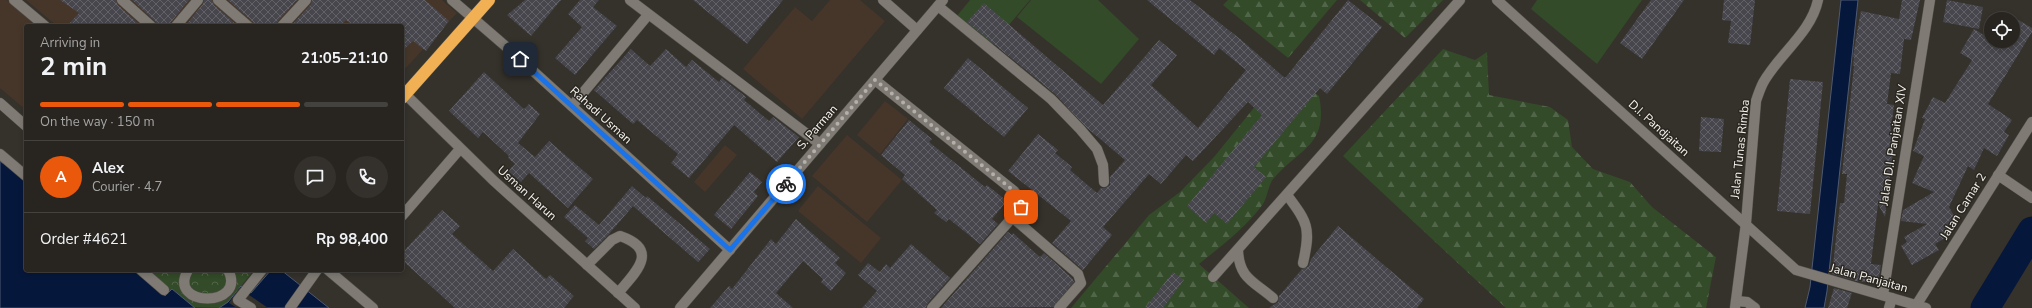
<!DOCTYPE html>
<html lang="en">
<head>
<meta charset="utf-8">
<style>
  :root { --surface:#282520; --page:#34312d; --text:#f1f3f6; --muted:#a5a5a5; --line:#44423e; --accent:#ea580c }
  body { margin:0; font-family:"Nunito Sans",sans-serif; background:var(--page); color:var(--text); height:100vh; display:flex; flex-direction:column; font-size:15px; white-space:nowrap }
  * { box-sizing:border-box; margin:0 }
  p { font-size:13px; color:var(--muted) }
  .icon { flex:none; width:22px; height:22px; fill:none; stroke:currentColor; stroke-width:2; stroke-linecap:round; stroke-linejoin:round }
  .map { position:relative; flex:1; overflow:hidden }
  .drawer { position:absolute; left:24px; top:24px; width:380px; height:248px; display:flex; flex-direction:column; background:var(--surface); border-radius:4px; box-shadow:0 2px 6px #0003,0 0 0 1px var(--line) }
  .drawer>* { flex:none }
  .buttons { position:absolute; left:1984px; top:12px; display:grid; gap:8px }
  .buttons a { display:grid; place-items:center; width:36px; height:36px; border-radius:50%; background:var(--surface); box-shadow:0 2px 6px #0003,0 0 0 1px var(--line); font-size:20px }
  .pin { position:absolute; display:grid; place-items:center; width:34px; height:34px; color:#fff; margin:-17px; border-radius:8px; box-shadow:0 2px 6px #0006 }
  .courier { position:absolute; display:grid; place-items:center; width:40px; height:40px; margin:-20px; border:3px solid #1a73e8; border-radius:50%; background:#fff; color:#222; box-shadow:0 1px 5px #0007 }
  .overview em { font-style:normal; font-weight:700 }
  .overview div { display:flex; flex-direction:column-reverse }
  .overview { display:flex; align-items:center; justify-content:space-between; height:68px; padding:0 16px }
  h1 { font-size:26px; font-weight:700; line-height:30px }
  .bar { display:grid; grid-template-columns:repeat(4,1fr); gap:6px 4px; align-content:center; height:48px; padding:0 16px }
  .bar i { height:5px; border-radius:3px; background:var(--line) }
  .bar .active { background:var(--accent) }
  .bar p { grid-column:span 4 }
  .line { display:flex; align-items:center; gap:10px; padding:0 16px; border-top:1px solid var(--line) }
  .line div { flex:1 }
  .round { display:grid; place-items:center; flex:none; width:42px; height:42px; border-radius:21px; background:var(--page) }
  .map>svg:first-child { display:block }
</style>
</head>
<body>
<div class="map">
<svg width="2032" height="308" viewBox="0 0 2032 308">
  <defs>
    <pattern id="forest-firs" width="22" height="20" patternUnits="userSpaceOnUse"><rect width="22" height="20" fill="#334b28"/><path d="M5 1l3.5 6h-7zM16 11l3.5 6h-7z" fill="#516648"/></pattern>
    <pattern id="park-crowns" width="20" height="18" patternUnits="userSpaceOnUse"><rect width="20" height="18" fill="#334b28"/><path d="M2 6a3 3 0 1 1 6 0M12 15a3 3 0 1 1 6 0" fill="none" stroke="#516648"/></pattern>
    <pattern id="building-cross-hatch" width="8" height="8" patternUnits="userSpaceOnUse"><rect width="8" height="8" fill="#47464d"/><path d="M0 0l8 8M0 8l8-8" fill="none" stroke="#626167"/></pattern>
  </defs>
  <rect width="100%" height="100%" fill="#35312b"/>
  <!-- commercial -->
  <g fill="#46362a">
    <polygon points="0,0 7,0 36,26 26,26 26,110 0,88"/>
    <polygon points="26,0 442,0 457,13 402,72 402,26 57,26"/>
    <polygon points="830,0 860,0 885,21 802,119 743,69 795,7 812,21"/>
    <polygon points="885,101 908,119 880,154 857,135"/>
    <polygon points="847,135 902,180 867,222 812,176"/>
    <polygon points="725,145 737,155 705,192 694,182"/>
    <polygon points="818,186 881,238 861,263 798,211"/>
  </g>
  <!-- grass -->
  <g fill="#334b28">
    <polygon points="970,0 1030,0 992,45 956,17"/>
    <polygon points="1031,0 1098,0 1139,39 1101,84 1017,17"/>
    <polygon points="1537,0 1642,0 1597,64 1531,9"/>
  </g>
  <!-- forest -->
  <g fill="url(#forest-firs)">
    <polygon points="1228,0 1337,0 1288,58 1223,5"/>
    <polygon points="1360,0 1443,0 1405,38"/>
    <polygon points="1443,49 1475,60 1487,52 1489,95 1550,107 1568,120 1572,147 1593,169 1630,182 1652,207 1716,257 1706,308 1506,308 1343,156"/>
    <path d="M1279,77H1292L1319,96C1329,145 1300,148 1274,178C1268,185 1268,196 1263,204C1246,228 1221,246 1199,264L1249,308H1071L1149,215L1180,192L1214,157Z"/>
  </g>
  <!-- park -->
  <polygon fill="url(#park-crowns)" points="135,270 254,270 228,302 219,308 194,307 172,289 165,296"/>
  <!-- water -->
  <g fill="#06173c" stroke="#4e5a72">
    <polygon points="1841,0 1858,0 1827,291 1824,308 1805,308 1810,287"/>
    <polygon points="0,161 26,180 26,270 135,270 165,296 172,289 195,308 0,308"/>
    <polygon points="271,270 281,270 329,308 219,308 228,302 241,286 251,293"/>
  </g>
  <!-- pier -->
  <polygon fill="#35312b" points="239,288 268,308 237,308 229,303"/>
  <g fill="none" stroke-linecap="round" stroke-linejoin="round">
    <!-- river -->
    <polyline stroke="#06173c" stroke-width="29" points="1985,308 2032,231"/>
  </g>
  <!-- building -->
  <g fill="url(#building-cross-hatch)">
    <polygon points="60,0 116,0 118,5 141,26 67,26 79,13"/>
    <polygon points="132,0 189,0 171,22 170,26 157,26 155,21"/>
    <polygon points="204,0 212,0 214,5 238,26 185,26 203,4"/>
    <polygon points="228,0 297,0 277,22 276,26 254,26 252,21"/>
    <polygon points="312,0 425,0 449,21 426,51 413,41 402,51 402,26 353,26 346,20 340,26 291,26 311,4"/>
    <polygon points="525,0 561,0 531,36 507,15"/>
    <polygon points="580,0 599,0 593,7 617,26 575,75 555,58 582,27 568,14"/>
    <polygon points="693,0 783,0 747,44"/>
    <polygon points="1147,0 1190,0 1239,38 1285,78 1348,0 1382,27 1327,94 1320,88 1254,167 1266,177 1227,224 1214,213 1206,223 1187,206 1262,115 1248,102 1193,161 1186,155 1161,184 1149,174 1103,227 1112,235 1083,270 1052,243 1071,221 1008,171 1038,134 1058,150 1055,153 1072,167 1070,170 1097,193 1101,188 1105,188 1110,185 1110,177 1125,160 1086,127 1055,94 967,22 984,3 1103,105 1159,40 1177,55 1151,85 1198,128 1246,70 1219,48 1214,55"/>
    <polygon points="1651,0 1684,0 1642,59 1620,43"/>
    <polygon points="1724,0 1755,0 1750,45 1728,43 1731,21 1722,20"/>
    <polygon points="1902,0 1920,0 1911,40 1904,39 1900,74 1891,73 1887,104 1894,105 1890,136 1895,136 1885,217 1878,204 1871,264 1881,265 1878,283 1856,281 1832,274 1840,203 1844,203 1847,174 1842,174 1854,66 1853,66 1854,57 1853,57 1857,32 1861,11 1899,19"/>
    <polygon points="1947,0 1983,7 1979,29 1943,22"/>
    <polygon points="2013,17 2032,28 2032,32 1988,104 2012,120 2004,132 2009,135 1997,156 1984,148 1974,170 1968,166 1949,207 1956,219 1947,225 1952,234 1935,244 1939,250 1912,265 1901,246 1907,242 1904,237 1927,224 1901,221 1903,210 1934,192 1912,183 1924,156 1913,151 1925,119 1922,118 1933,97 1945,103 1972,60 1960,53 1974,29 1991,39 1991,41 1997,43 1998,41 2013,41"/>
    <polygon points="631,49 650,66 666,49 686,67 692,60 719,82 722,78 737,90 746,97 744,100 769,121 773,117 799,137 777,162 734,125 689,178 671,163 678,154 637,120 633,124 594,90"/>
    <polygon points="968,58 1028,108 1004,137 944,88"/>
    <polygon points="484,72 524,109 529,104 540,114 518,143 535,157 549,141 593,179 568,208 529,173 521,182 508,171 515,164 508,158 509,156 483,132 478,138 449,111"/>
    <polygon points="1790,79 1823,82 1810,214 1777,211"/>
    <polygon points="1701,117 1724,119 1721,152 1699,151"/>
    <polygon points="909,120 932,139 929,142 985,187 987,185 1007,201 992,219 998,224 980,244 949,219 946,222 934,213 937,210 902,179 905,175 881,155"/>
    <polygon points="750,172 762,182 754,192 758,196 731,229 714,215"/>
    <polygon points="632,186 646,198 647,196 710,249 698,262 633,206 609,234 594,249 585,241 588,238 564,217 575,205 599,225"/>
    <polygon points="442,210 460,226 452,234 493,271 513,249 546,279 550,275 574,296 564,308 455,308 402,260 402,253"/>
    <polygon points="796,219 840,258 835,263 846,273 831,291 821,282 823,279 803,261 776,293 793,308 710,308 729,286 732,289 771,239 776,244"/>
    <polygon points="1338,226 1424,299 1417,308 1269,308 1278,302 1279,296 1302,269 1308,267 1311,259"/>
    <polygon points="1008,232 1012,235 1013,233 1040,257 1044,253 1072,278 1074,282 1053,307 941,308"/>
    <polygon points="911,244 950,278 927,304 926,308 862,308 877,291 858,275 868,263 880,272 886,264 890,268"/>
    <polygon points="1173,272 1184,280 1163,308 1145,308"/>
    <polygon points="1834,288 1852,293 1847,308 1828,308"/>
  </g>
  <g fill="none" stroke-linecap="round" stroke-linejoin="round">
    <!-- minor casing -->
    <g stroke="#514e49" stroke-width="11">
      <g id="minor">
        <polyline points="14,0 45,26"/>
        <polyline points="122,0 151,26"/>
        <polyline points="218,0 248,26"/>
        <polyline points="452,0 510,50 730,250"/>
        <polyline points="630,0 820,144"/>
        <polyline points="883,0 917,30"/>
        <polyline points="1497,0 1796,270 1926,308"/>
        <polyline points="938,6 1051,99 1080,129 1097,149 1103,165 1104,182"/>
        <polyline points="176,26 198,0"/>
        <polyline points="282,26 306,0"/>
        <polyline points="875,80 1014,191 1022,201 1020,209 932,308"/>
        <polyline points="405,94 494,181 635,308"/>
        <polyline points="0,103 26,126"/>
        <polyline points="572,106 648,15"/>
        <polyline points="0,154 26,176"/>
        <polyline points="1998,175 2032,198"/>
        <path d="M1287,195C1308,223 1311,228 1303,263"/>
        <polyline points="402,216 460,149"/>
        <polyline points="1012,217 1078,274 1081,283 1059,308"/>
        <path d="M1238,250C1239,278 1253,281 1273,298"/>
        <path d="M587,265L612,240L620,236C661,250 635,273 618,293"/>
        <polyline points="141,270 164,290"/>
        <path d="M188,270C166,308 248,308 228,270"/>
        <polyline points="328,270 373,308"/>
        <polyline points="1213,277 1460,0"/>
        <polyline points="1883,295 1930,0"/>
        <polyline points="1736,301 1747,302 1755,308"/>
        <polyline points="1917,304 2032,122"/>
        <polyline points="251,308 238,300 262,270"/>
        <polyline points="290,308 317,270"/>
        <polyline points="680,308 943,0"/>
        <path d="M1735,308L1746,223L1756,101C1758,95 1760,89 1763,83C1779,54 1811,33 1818,0"/>
        <polyline points="1889,308 1892,298"/>
      </g>
    </g>
    <!-- highway casing -->
    <g stroke="#514e49" stroke-width="13">
      <polyline id="highway" points="402,98 489,0"/>
    </g>
    <!-- minor -->
    <use href="#minor" stroke="#7f7b74" stroke-width="10"/>
    <!-- highway -->
    <use href="#highway" stroke="#f0b053" stroke-width="12"/>
  </g>
  <g fill="none" stroke-linecap="round" stroke-linejoin="round">
    <!-- done -->
    <polyline stroke="#b3b0ab" stroke-width="4" stroke-dasharray="0 7.2" points="786,184 875,80 1014,191 1020,197 1021,207"/>
    <!-- route -->
    <polyline stroke="#1a73e8" stroke-width="5" points="520,59 730,250 786,184"/>
  </g>
  <g text-anchor="middle" stroke-width="3" stroke-linejoin="round" paint-order="stroke">
    <!-- street labels -->
    <g font-size="12" fill="#f7f5f0" stroke="#2b2721">
      <text transform="translate(601 115) rotate(42)" y="4">Rahadi Usman</text>
      <text transform="translate(817 127) rotate(-49)" y="4">S. Parman</text>
      <text transform="translate(1659 128) rotate(42)" y="4">D.I. Pandjaitan</text>
      <text transform="translate(1893 145) rotate(-81)" y="4">Jalan D.I. Panjaitan XIV</text>
      <text transform="translate(1740 149) rotate(-84)" y="4">Jalan Tunas Rimba</text>
      <text transform="translate(527 193) rotate(42)" y="4">Usman Harun</text>
      <text transform="translate(1963 206) rotate(-58)" y="4">Jalan Camar 2</text>
      <text transform="translate(1869 278) rotate(15)" y="4">Jalan Panjaitan</text>
    </g>
  </g>
</svg>
<div class="buttons">
<a><svg class="icon" aria-label="locate" viewBox="0 0 24 24"><circle cx="12" cy="12" r="6"/><path d="M12 2v4M12 18v4M2 12h4M18 12h4"/></svg></a>
</div>
<div class="pin" style="left:1021px;top:207px;background:#ea580c"><svg class="icon" aria-label="bag" viewBox="0 0 24 24"><path d="M5 8h14l-1 12H6zM9 8a3 3 0 0 1 6 0"/></svg></div>
<div class="pin" style="left:520px;top:59px;background:#1f2937"><svg class="icon" aria-label="home" viewBox="0 0 24 24"><path d="M3 11l9-7 9 7M6 9v11h12V9"/></svg></div>
<div class="courier" style="left:786px;top:184px"><svg class="icon" aria-label="bike" viewBox="0 0 24 24"><circle cx="6" cy="16" r="4"/><circle cx="18" cy="16" r="4"/><path d="M6 16l4-8h5l3 8M10 8l3 8H6M13 5h3"/></svg></div>
<section class="drawer">
<div class="overview"><div><h1>2 min</h1><p>Arriving in</p></div><em>21:05–21:10</em></div>
<div class="bar"><i class="active"></i><i class="active"></i><i class="active"></i><i></i><p>On the way · 150 m</p></div>
<div class="line" style="height:72px"><b class="round" style="background:var(--accent);color:#fff">A</b><div><b>Alex</b><p>Courier · 4.7</p></div><a class="round"><svg class="icon" aria-label="chat" viewBox="0 0 24 24"><path d="M4 5h16v11H9l-5 4z"/></svg></a><a class="round"><svg class="icon" aria-label="phone" viewBox="0 0 24 24"><path d="M5 4h4l2 5-3 2q2 4 5 5l2-3 5 2v4C11 20 4 13 5 4z"/></svg></a></div>
<div class="line" style="height:52px"><div>Order #4621</div><b>Rp 98,400</b></div>
</section>
</div>
</body>
</html>
